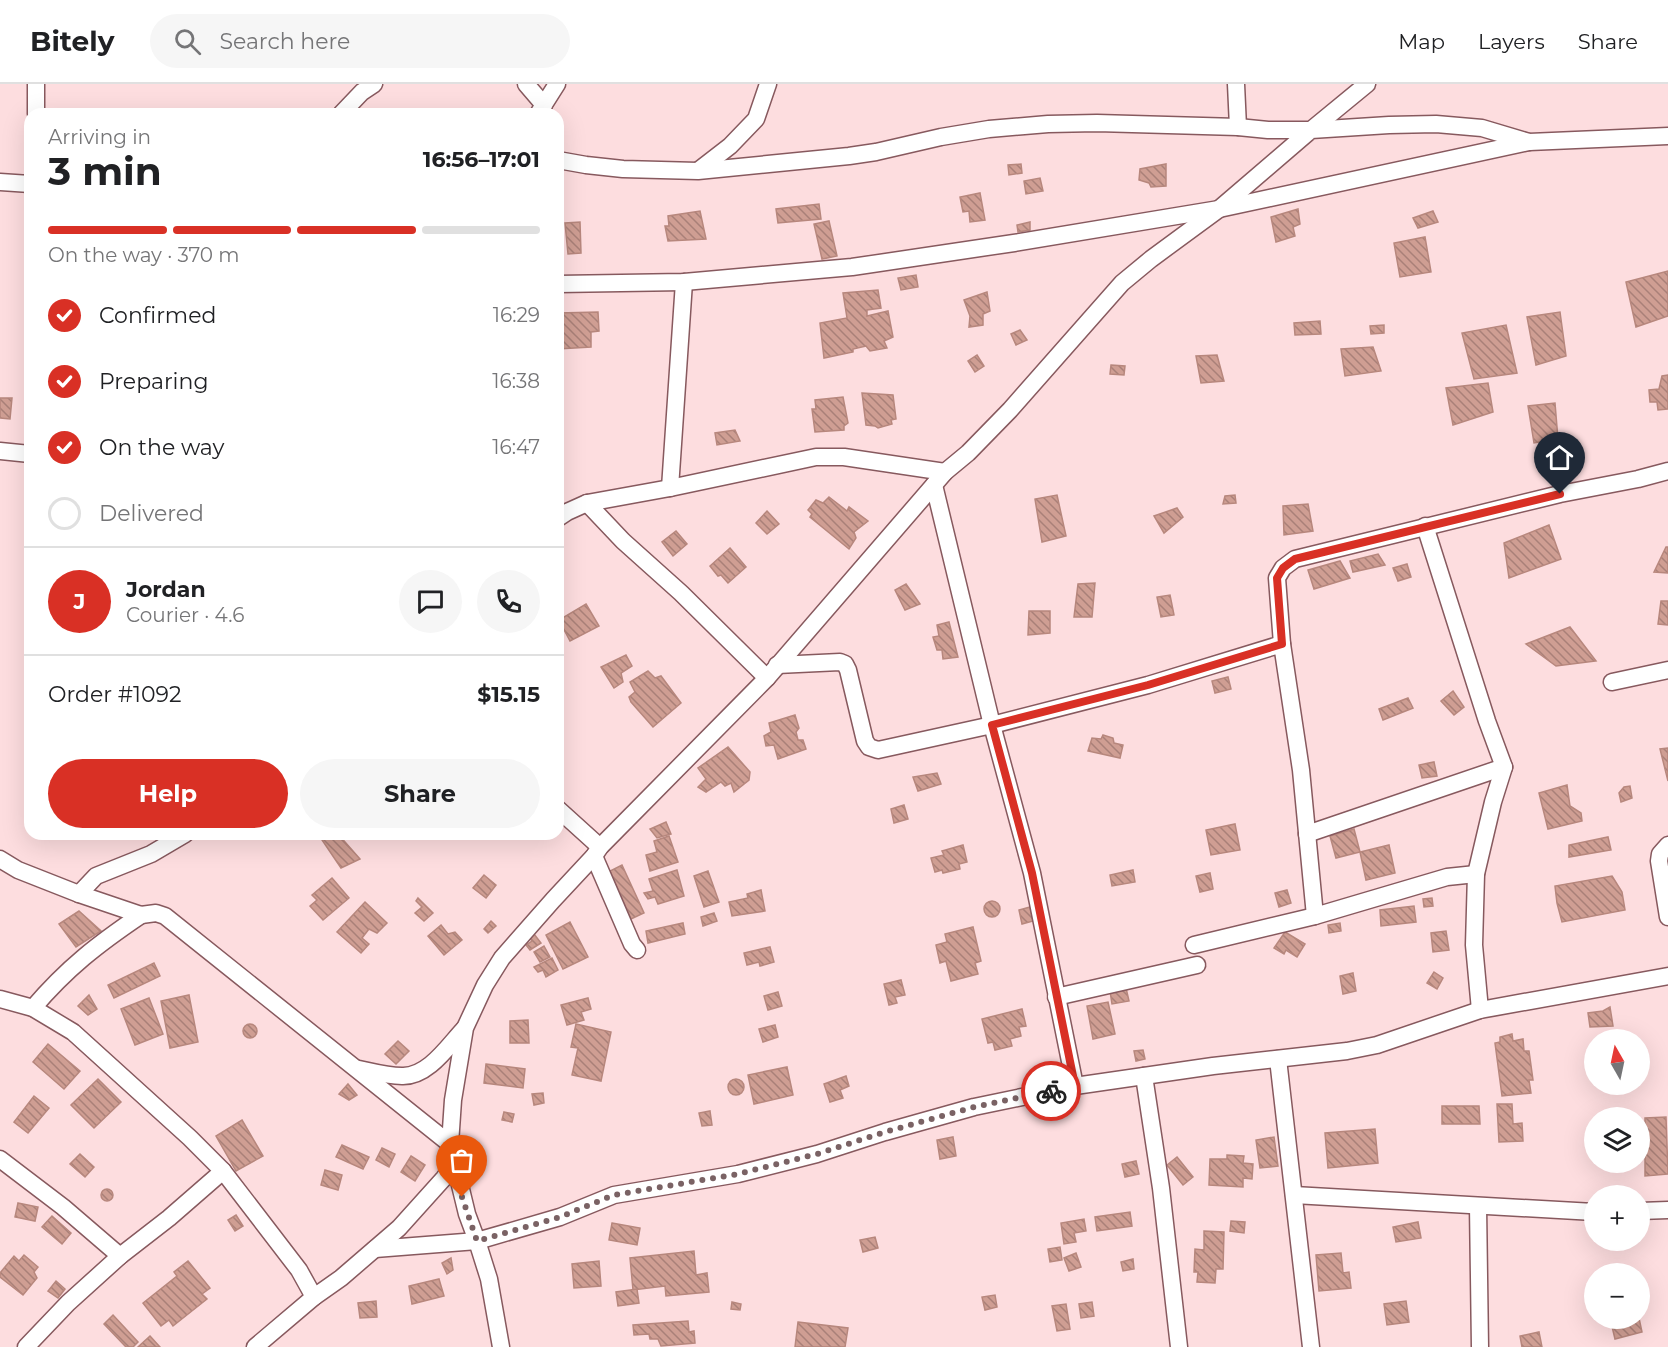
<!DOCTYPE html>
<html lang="en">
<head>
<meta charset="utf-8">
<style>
  :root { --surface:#fff; --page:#f6f6f6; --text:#202124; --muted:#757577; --line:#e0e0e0; --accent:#d93025 }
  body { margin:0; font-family:Montserrat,sans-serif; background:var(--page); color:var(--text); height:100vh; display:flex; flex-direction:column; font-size:22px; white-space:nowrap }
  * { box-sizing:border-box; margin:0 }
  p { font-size:20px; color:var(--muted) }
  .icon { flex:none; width:33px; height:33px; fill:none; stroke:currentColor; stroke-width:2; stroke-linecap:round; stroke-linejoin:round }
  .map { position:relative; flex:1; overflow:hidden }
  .drawer { position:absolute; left:24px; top:24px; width:540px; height:732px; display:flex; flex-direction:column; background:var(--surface); border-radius:18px; box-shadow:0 6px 24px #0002 }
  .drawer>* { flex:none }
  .needle { width:39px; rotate:351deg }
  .buttons { position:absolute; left:1584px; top:945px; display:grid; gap:12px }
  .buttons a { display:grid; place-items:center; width:66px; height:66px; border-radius:50%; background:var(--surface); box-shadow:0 6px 24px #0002; font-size:30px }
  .pin { position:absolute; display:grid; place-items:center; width:51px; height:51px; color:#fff; margin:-62px -26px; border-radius:50% 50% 50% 0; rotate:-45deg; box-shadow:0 0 6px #0007 }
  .pin .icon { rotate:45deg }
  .courier { position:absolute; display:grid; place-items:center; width:60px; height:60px; margin:-30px; border:4px solid #d93025; border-radius:50%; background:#fff; color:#222; box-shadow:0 2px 8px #0007 }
  .overview em { font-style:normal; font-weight:700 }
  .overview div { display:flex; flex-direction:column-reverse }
  .overview { display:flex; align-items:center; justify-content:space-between; height:102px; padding:0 24px }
  h1 { font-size:39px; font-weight:700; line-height:45px }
  .bar { display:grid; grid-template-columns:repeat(4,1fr); gap:9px 6px; align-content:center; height:72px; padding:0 24px }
  .bar i { height:8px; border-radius:4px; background:var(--line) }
  .bar .on { background:var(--accent) }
  .bar p { grid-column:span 4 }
  .line { display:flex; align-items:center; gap:15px; padding:0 24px; border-top:2px solid var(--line) }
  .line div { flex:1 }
  .round { display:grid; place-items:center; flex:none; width:63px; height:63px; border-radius:32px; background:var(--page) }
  ol { padding:0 24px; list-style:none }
  li { display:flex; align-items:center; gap:18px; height:66px }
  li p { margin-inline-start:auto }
  li .icon { padding:6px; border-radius:50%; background:var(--accent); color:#fff; stroke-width:4 }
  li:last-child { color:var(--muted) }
  li i { width:33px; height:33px; border:3px solid var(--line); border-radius:50% }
  .cta { display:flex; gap:12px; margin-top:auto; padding:12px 24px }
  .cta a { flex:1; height:69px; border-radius:36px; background:var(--accent); color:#fff; font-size:24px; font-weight:700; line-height:69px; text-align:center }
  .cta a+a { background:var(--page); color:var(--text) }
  header { display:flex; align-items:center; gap:36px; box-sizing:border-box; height:84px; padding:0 30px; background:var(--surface); border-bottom:2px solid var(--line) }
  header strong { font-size:28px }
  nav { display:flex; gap:33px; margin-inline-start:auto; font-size:21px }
  .search { width:420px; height:54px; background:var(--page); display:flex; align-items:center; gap:15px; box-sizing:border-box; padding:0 21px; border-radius:33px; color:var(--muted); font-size:22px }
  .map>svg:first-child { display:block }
</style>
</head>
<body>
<header>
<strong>Bitely</strong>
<div class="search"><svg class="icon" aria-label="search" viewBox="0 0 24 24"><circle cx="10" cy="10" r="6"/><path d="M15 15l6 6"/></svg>Search here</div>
<nav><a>Map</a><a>Layers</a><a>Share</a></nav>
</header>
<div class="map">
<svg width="1668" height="1263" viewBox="0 0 1668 1263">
  <defs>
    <pattern id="building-back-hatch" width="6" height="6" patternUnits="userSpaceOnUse" patternTransform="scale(1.5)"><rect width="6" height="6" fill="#cf9e93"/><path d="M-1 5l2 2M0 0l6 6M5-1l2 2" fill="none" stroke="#a98078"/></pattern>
  </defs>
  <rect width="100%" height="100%" fill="#fddddf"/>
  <!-- building -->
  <g fill="url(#building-back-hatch)" stroke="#b7877d" stroke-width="1.5">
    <polygon points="1021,80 1022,89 1009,91 1008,81"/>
    <polygon points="1166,80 1166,102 1151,103 1149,99 1139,96 1140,85"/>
    <polygon points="1040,94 1043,107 1026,110 1024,97"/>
    <polygon points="980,109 985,136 970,138 969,127 963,128 960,113"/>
    <polygon points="819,120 821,135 778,139 776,125"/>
    <polygon points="1298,125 1300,140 1293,143 1295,152 1276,158 1271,133"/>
    <polygon points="700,127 706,155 668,157 665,142 669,142 668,132"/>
    <polygon points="1433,127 1438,138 1418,144 1413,134"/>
    <polygon points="829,137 837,172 822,175 814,140"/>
    <polygon points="580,138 581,169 568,170 565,139"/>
    <polygon points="1030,138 1030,146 1018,148 1017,141"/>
    <polygon points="1425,153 1431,188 1400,193 1394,159"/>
    <polygon points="1668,187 1668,232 1636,243 1626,198"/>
    <polygon points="916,191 918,203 901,206 898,194"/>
    <polygon points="878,206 881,224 867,226 867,232 888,227 893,253 884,257 887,264 870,267 866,262 853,265 853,268 824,274 820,239 847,234 843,209"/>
    <polygon points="987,208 990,227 983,230 983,241 969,243 970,232 964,216"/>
    <polygon points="598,228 599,247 591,248 591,263 558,265 558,229"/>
    <polygon points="1560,228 1566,272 1536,281 1527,233"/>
    <polygon points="1320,237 1321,250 1295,251 1294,239"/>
    <polygon points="1384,241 1384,249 1371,250 1370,242"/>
    <polygon points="1506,241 1517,289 1474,295 1462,249"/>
    <polygon points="1020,246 1027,256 1016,261 1011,250"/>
    <polygon points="1373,263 1381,287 1345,292 1341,265"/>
    <polygon points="977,271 984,282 975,288 968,277"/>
    <polygon points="1217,271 1224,297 1201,299 1196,272"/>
    <polygon points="1111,281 1125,282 1124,291 1110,290"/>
    <polygon points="1668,291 1668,325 1658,326 1657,318 1650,318 1649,306 1659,305 1662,292"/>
    <polygon points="1488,299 1493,328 1453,341 1446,304"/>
    <polygon points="862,309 893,311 896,335 891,336 892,340 878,344 875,342 866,341"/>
    <polygon points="843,313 848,339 844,342 844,346 815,348 812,325 816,325 815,316"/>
    <polygon points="0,314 12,314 10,335 0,334"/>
    <polygon points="1555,319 1558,355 1534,359 1528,322"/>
    <polygon points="735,346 740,357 717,361 715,349"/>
    <polygon points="1057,411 1066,452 1042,458 1035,415"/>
    <polygon points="1235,411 1236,419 1223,420 1225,412"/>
    <polygon points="829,413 847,427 849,423 868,437 854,448 856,454 849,465 810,433 812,430 808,426 816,416 823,419"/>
    <polygon points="1308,420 1313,447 1284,451 1283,422"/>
    <polygon points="1177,424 1183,433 1164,449 1154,432"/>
    <polygon points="767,427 779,440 767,450 756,439"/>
    <polygon points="1549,441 1561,475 1509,494 1504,459"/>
    <polygon points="676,447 687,460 673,472 662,458"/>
    <polygon points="1666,463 1668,463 1668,489 1654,488"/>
    <polygon points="730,464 746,483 728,499 721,491 718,492 710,482"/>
    <polygon points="1378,470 1385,481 1353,488 1350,477"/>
    <polygon points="1340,477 1350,494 1314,505 1308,486"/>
    <polygon points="1407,480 1411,493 1398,497 1393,484"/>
    <polygon points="1095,499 1092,533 1074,533 1078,500"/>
    <polygon points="906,500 920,520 905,526 895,506"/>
    <polygon points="1170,511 1174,531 1161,533 1157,513"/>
    <polygon points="1661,517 1668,517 1668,541 1658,540"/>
    <polygon points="586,520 599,542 570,557 559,536"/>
    <polygon points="1029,527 1050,527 1050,549 1028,551"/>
    <polygon points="949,538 958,573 943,575 942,566 937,566 933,553 939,552 937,541"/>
    <polygon points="1570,543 1596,577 1556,582 1526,560"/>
    <polygon points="626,571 632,582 621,589 623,598 614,604 601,583"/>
    <polygon points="648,587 655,594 661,592 681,619 653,643 631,618 629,613 635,608 630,598"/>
    <polygon points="1228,593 1231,605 1215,609 1212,597"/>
    <polygon points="1453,607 1464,623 1454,631 1441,617"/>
    <polygon points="1408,614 1413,624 1383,636 1379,625"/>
    <polygon points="795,631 799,644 796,648 798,656 803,656 806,665 778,675 774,661 766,662 764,652 771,648 769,639"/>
    <polygon points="1103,651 1113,654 1114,659 1123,661 1120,674 1088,667 1092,654 1101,655"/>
    <polygon points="728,663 750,688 749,696 734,708 731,699 725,702 721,698 706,708 698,703 706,695 698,684"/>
    <polygon points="1668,664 1668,697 1660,665"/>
    <polygon points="1434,678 1437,692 1422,694 1419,681"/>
    <polygon points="937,689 941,700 918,707 913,693"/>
    <polygon points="1567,701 1570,722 1581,729 1582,737 1548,745 1539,709"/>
    <polygon points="1630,702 1632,714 1621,718 1619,709 1624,703"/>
    <polygon points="904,721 908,735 894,739 891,725"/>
    <polygon points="666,738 671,750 657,754 650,745"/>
    <polygon points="1235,740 1240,766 1211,771 1206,746"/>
    <polygon points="1354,745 1360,768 1336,774 1330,752"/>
    <polygon points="330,750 338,750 360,775 341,784 322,756"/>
    <polygon points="669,752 678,778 650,787 646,771 657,768 654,757"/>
    <polygon points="1608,753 1611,766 1569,773 1569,761"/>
    <polygon points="963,761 967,778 959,780 960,785 943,789 942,786 935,788 931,774 944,771 942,767"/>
    <polygon points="1389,761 1395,789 1366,796 1360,768"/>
    <polygon points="622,781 644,829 631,835 610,787"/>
    <polygon points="677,786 684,812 658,820 655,813 648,815 644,809 653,807 649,795"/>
    <polygon points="1133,786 1135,798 1112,802 1110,791"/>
    <polygon points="708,787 719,818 704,823 694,792"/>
    <polygon points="1210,789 1213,805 1200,808 1196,792"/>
    <polygon points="484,791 496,801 486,814 473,804"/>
    <polygon points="1612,792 1622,808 1625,826 1562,838 1557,819 1555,802"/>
    <polygon points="332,794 349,814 323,836 310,822 317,816 312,811"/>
    <polygon points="761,806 765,827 732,832 729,818 748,814 747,810"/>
    <polygon points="1287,806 1291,819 1279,823 1275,809"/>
    <polygon points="418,814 433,829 424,837 415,829 422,823 416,817"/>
    <polygon points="1432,814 1433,822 1424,823 1423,815"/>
    <circle cx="992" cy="825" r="8"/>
    <polygon points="365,818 387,839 377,849 369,845 362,854 369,860 361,869 337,848"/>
    <polygon points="1414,822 1416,838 1381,842 1380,826"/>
    <polygon points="1030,823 1033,837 1022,840 1019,826"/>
    <polygon points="79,827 101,847 76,863 59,840"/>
    <polygon points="714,829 717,837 703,842 701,833"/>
    <polygon points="491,837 496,842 488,849 484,845"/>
    <polygon points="570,838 588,873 563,885 546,851"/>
    <polygon points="683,839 685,850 648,859 646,847"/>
    <polygon points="1340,839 1341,847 1329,849 1328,841"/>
    <polygon points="441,841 448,850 455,848 462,856 444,871 428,852"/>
    <polygon points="973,843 981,877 975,879 978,890 951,897 946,877 940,879 936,861 947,858 945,850"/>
    <polygon points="1446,847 1449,866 1433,868 1431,849"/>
    <polygon points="1285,848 1305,860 1297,873 1286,866 1284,870 1274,864"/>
    <polygon points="534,850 541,859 530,866 526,861 532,857 529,853"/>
    <polygon points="544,862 550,873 540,878 534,868"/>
    <polygon points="770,863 774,878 760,882 759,878 747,881 744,869"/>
    <polygon points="552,874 558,886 546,893 543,886 538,888 534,883"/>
    <polygon points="154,879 160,892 114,914 108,901"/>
    <polygon points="1434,888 1443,894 1437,905 1427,899"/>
    <polygon points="1353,889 1356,907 1343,910 1340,892"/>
    <polygon points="901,896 905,911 895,913 897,919 889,921 884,900"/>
    <polygon points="1126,904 1129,917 1112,920 1110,907"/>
    <polygon points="778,908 782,922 768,926 764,912"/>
    <polygon points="89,911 97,925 88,931 78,922"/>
    <polygon points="189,911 198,958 170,964 161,917"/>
    <polygon points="149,914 163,950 135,961 121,925"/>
    <polygon points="588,914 591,925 581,928 584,936 567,941 561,921"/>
    <polygon points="1108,918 1115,950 1093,955 1087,922"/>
    <polygon points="1610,923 1613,942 1590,943 1588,929 1603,927"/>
    <polygon points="1022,925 1026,942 1019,943 1021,952 1010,955 1012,962 995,966 993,958 988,959 982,935"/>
    <polygon points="528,936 529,959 510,959 510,937"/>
    <circle cx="250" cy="947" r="7"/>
    <polygon points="576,940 611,948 601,997 572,991 578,964 571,963"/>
    <polygon points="775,941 778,953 763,958 759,945"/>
    <polygon points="1512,950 1513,957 1523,955 1524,967 1529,967 1533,996 1529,996 1531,1009 1502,1012 1495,959 1500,958 1500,953"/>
    <polygon points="398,957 409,967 396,980 385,970"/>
    <polygon points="48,960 80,987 64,1005 33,978"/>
    <polygon points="1143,966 1145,975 1136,977 1134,967"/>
    <polygon points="486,980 525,985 523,1004 484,999"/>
    <polygon points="787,983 793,1011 754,1020 748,991"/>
    <polygon points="846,992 849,1002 840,1006 843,1014 830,1018 824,1000"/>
    <circle cx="736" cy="1003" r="8"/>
    <polygon points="98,995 121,1018 94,1044 71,1021"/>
    <polygon points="348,1000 357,1011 349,1016 339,1010"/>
    <polygon points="543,1009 544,1019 534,1021 532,1010"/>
    <polygon points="34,1012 49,1024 28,1049 14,1038"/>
    <polygon points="1497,1020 1512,1020 1513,1040 1522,1039 1523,1057 1499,1058"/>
    <polygon points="1442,1022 1479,1022 1480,1040 1442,1040"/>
    <polygon points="710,1027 712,1041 702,1042 699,1029"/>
    <polygon points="504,1028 514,1030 512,1038 502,1036"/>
    <polygon points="1666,1033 1668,1090 1645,1092 1645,1034"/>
    <polygon points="242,1036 263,1072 236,1087 216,1052"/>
    <polygon points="1375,1045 1378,1079 1328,1084 1325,1049"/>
    <polygon points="953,1053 956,1072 940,1075 937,1056"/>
    <polygon points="1274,1053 1278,1082 1260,1084 1256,1056"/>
    <polygon points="342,1061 369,1073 363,1085 336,1073"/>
    <polygon points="382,1064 395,1070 389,1083 376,1076"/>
    <polygon points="80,1070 94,1083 85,1093 70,1080"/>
    <polygon points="1227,1071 1244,1072 1243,1079 1253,1080 1252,1095 1243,1094 1243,1103 1209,1101 1210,1075 1227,1075"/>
    <polygon points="411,1072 425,1081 415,1097 401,1088"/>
    <polygon points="1177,1073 1193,1093 1183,1101 1167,1081"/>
    <polygon points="1136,1077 1139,1090 1125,1093 1122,1080"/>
    <polygon points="325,1086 342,1091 338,1106 321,1101"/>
    <circle cx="107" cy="1111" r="6"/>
    <polygon points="18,1119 38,1123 35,1137 15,1133"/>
    <polygon points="1130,1128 1132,1142 1097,1147 1095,1133"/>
    <polygon points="236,1131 243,1142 235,1147 228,1136"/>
    <polygon points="52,1132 71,1149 62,1160 42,1143"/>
    <polygon points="1084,1135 1086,1147 1074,1149 1076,1158 1064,1160 1061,1139"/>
    <polygon points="1231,1137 1245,1138 1244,1149 1230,1147"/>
    <polygon points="1418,1138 1421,1154 1396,1158 1393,1143"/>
    <polygon points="612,1139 640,1144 637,1161 609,1156"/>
    <polygon points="1204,1147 1224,1148 1223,1185 1216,1185 1215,1199 1197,1198 1198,1188 1194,1188 1195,1165 1204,1166"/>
    <polygon points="875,1153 878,1164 863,1168 860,1156"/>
    <polygon points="1060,1163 1062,1176 1050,1178 1048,1165"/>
    <polygon points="694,1167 696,1191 707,1189 709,1208 666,1212 665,1202 633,1206 630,1174"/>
    <polygon points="1076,1169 1081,1183 1069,1187 1064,1174"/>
    <polygon points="1341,1169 1343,1189 1349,1188 1351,1204 1319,1207 1316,1171"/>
    <polygon points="24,1171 38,1183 34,1188 37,1194 23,1211 0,1193 0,1189 14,1172 19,1177"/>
    <polygon points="451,1174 453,1186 447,1190 442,1179"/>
    <polygon points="1133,1175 1134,1185 1123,1187 1121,1178"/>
    <polygon points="188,1177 210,1204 202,1210 207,1215 173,1242 169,1236 161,1242 143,1219 177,1192 174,1188"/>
    <polygon points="599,1177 601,1202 574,1204 572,1180"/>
    <polygon points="439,1195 444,1212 412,1220 409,1202"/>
    <polygon points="56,1197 65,1205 58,1214 48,1207"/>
    <polygon points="637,1205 639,1219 618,1222 616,1208"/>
    <polygon points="995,1211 997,1223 985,1226 982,1213"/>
    <polygon points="376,1217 377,1233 360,1234 358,1219"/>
    <polygon points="1406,1217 1409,1238 1387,1241 1384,1220"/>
    <polygon points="732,1218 741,1220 740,1226 731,1225"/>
    <polygon points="1092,1218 1094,1232 1081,1234 1079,1220"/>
    <polygon points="1066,1220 1070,1245 1057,1247 1052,1222"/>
    <polygon points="113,1231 138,1258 133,1263 126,1263 104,1240"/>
    <polygon points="1610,1234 1639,1234 1642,1248 1615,1255"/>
    <polygon points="688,1237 689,1248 694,1247 695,1259 661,1262 658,1255 650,1255 649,1250 634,1251 633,1241"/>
    <polygon points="798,1238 848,1244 845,1263 795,1263"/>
    <polygon points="1539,1248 1542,1263 1522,1263 1520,1252"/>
    <polygon points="150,1252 160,1263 138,1263"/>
  </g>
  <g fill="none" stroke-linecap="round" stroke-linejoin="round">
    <!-- street casing -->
    <g stroke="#87595e" stroke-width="19">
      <g id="street">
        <polyline points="526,0 544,21"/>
        <polyline points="1236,0 1238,43"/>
        <polyline points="36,30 36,0"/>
        <polyline points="341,30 362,8 374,0"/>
        <polyline points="538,30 557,0"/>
        <polyline points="558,76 586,81 623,85 698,87 849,72 876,68 941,53 989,45 1048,40 1097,39 1238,43 1268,46 1311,46 1367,0"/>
        <polyline points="699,86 730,62 756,35 768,0"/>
        <polyline points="0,98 30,100"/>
        <polyline points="558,200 684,198 852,183 1014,159 1219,125 1529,58"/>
        <polyline points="0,367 30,370"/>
        <polyline points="934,401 992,641 1032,789 1075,1002"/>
        <polyline points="670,404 684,198"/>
        <polyline points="587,419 623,457 681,509 767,594"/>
        <polyline points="558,434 567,428 587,419 670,404 816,373 844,373 945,388"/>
        <polyline points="1425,442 1487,637 1504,683 1493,718 1476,790 1474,861 1480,926"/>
        <polyline points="1282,560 1277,494 1283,484 1295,475 1560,410 1638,395 1668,387"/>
        <polyline points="777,581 840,578 845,580 848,586 865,657 869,663 878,666 992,641 1148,601 1282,560 1301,686 1315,832"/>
        <polyline points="1612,598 1668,586"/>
        <polyline points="558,725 600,763"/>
        <polyline points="1307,750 1504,683"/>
        <polyline points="1668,761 1660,770 1659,777 1668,833"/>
        <polyline points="594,772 632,860 637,866"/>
        <polyline points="0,775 18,786 79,810 141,831 156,829 165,832 450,1060"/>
        <polyline points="79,810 96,792 151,770 185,750"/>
        <polyline points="1194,861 1315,832 1447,793 1476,790"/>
        <polyline points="1056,913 1197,881"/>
        <polyline points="0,915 33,924 73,948 190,1054 223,1087 299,1186 314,1213"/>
        <path d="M33,924C67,884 98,860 141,831"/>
        <polyline points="1278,975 1311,1263"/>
        <path d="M359,985C373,988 387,992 402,992C428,993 448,962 464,945"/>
        <polyline points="1144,992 1161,1104 1179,1263"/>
        <polyline points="0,1075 63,1123 120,1172"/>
        <polyline points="1294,1111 1594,1128"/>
        <polyline points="1478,1122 1480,1263"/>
        <polyline points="1640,1127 1668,1126"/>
        <polyline points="375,1165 477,1157 560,1133 614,1111 738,1090 817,1070 885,1048 974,1023 1075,1002 1213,982 1347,967 1377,961 1480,926 1668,892"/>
        <polyline points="26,1263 68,1219 120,1172 169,1134 223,1087"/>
        <polyline points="255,1263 314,1213 341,1194 399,1144 444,1094 454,1081"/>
        <polyline points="501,1263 489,1195 477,1157 467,1130 450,1060 453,1016 465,944 485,901 502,874 553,816 594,772 600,763 767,594 945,388 968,369 1010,326 1122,199 1151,175 1219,125 1311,46 1389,41 1436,40 1482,44 1529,58 1668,52"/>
      </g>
    </g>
    <!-- street -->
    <use href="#street" stroke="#fff" stroke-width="16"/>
  </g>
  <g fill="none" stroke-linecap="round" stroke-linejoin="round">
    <!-- done -->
    <polyline stroke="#7a6264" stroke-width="6" stroke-dasharray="0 10.8" points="462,1113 477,1157 560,1133 614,1111 738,1090 817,1070 885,1048 974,1023 1051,1007"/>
    <!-- route -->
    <polyline stroke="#d93025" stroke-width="8" points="1051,1007 1075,1002 1032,789 992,641 1148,601 1282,560 1277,494 1283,484 1295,475 1560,410"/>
  </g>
</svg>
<div class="buttons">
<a><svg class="needle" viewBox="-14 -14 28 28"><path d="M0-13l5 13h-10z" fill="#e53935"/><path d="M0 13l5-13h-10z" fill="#757577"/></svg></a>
<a><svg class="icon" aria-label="layers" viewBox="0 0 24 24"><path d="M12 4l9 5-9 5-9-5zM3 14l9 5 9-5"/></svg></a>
<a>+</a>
<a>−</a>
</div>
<div class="pin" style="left:462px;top:1113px;background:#ea580c"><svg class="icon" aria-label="bag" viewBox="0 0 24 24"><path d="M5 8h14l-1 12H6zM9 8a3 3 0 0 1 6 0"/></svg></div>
<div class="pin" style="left:1560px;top:410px;background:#1f2937"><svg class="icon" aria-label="home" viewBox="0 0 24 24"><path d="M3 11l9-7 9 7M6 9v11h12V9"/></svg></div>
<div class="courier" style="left:1051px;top:1007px"><svg class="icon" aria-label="bike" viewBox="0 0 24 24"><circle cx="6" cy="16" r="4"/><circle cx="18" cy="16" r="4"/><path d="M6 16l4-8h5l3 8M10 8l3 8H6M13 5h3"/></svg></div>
<section class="drawer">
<div class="overview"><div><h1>3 min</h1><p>Arriving in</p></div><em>16:56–17:01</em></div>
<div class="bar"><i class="on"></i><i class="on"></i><i class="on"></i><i></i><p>On the way · 370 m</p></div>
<ol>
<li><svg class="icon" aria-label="check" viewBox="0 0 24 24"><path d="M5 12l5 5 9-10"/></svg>Confirmed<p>16:29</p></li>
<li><svg class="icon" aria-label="check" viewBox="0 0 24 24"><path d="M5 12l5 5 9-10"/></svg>Preparing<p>16:38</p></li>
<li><svg class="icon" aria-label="check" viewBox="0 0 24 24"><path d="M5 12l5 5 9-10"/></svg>On the way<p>16:47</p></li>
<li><i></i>Delivered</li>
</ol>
<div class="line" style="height:108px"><b class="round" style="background:var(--accent);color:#fff">J</b><div><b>Jordan</b><p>Courier · 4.6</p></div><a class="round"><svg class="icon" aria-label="chat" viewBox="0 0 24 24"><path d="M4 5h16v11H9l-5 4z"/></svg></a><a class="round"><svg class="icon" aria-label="phone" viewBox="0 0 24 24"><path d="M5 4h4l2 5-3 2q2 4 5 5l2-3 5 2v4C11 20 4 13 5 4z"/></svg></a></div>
<div class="line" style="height:78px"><div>Order #1092</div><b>$15.15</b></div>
<div class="cta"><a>Help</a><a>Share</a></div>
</section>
</div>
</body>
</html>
